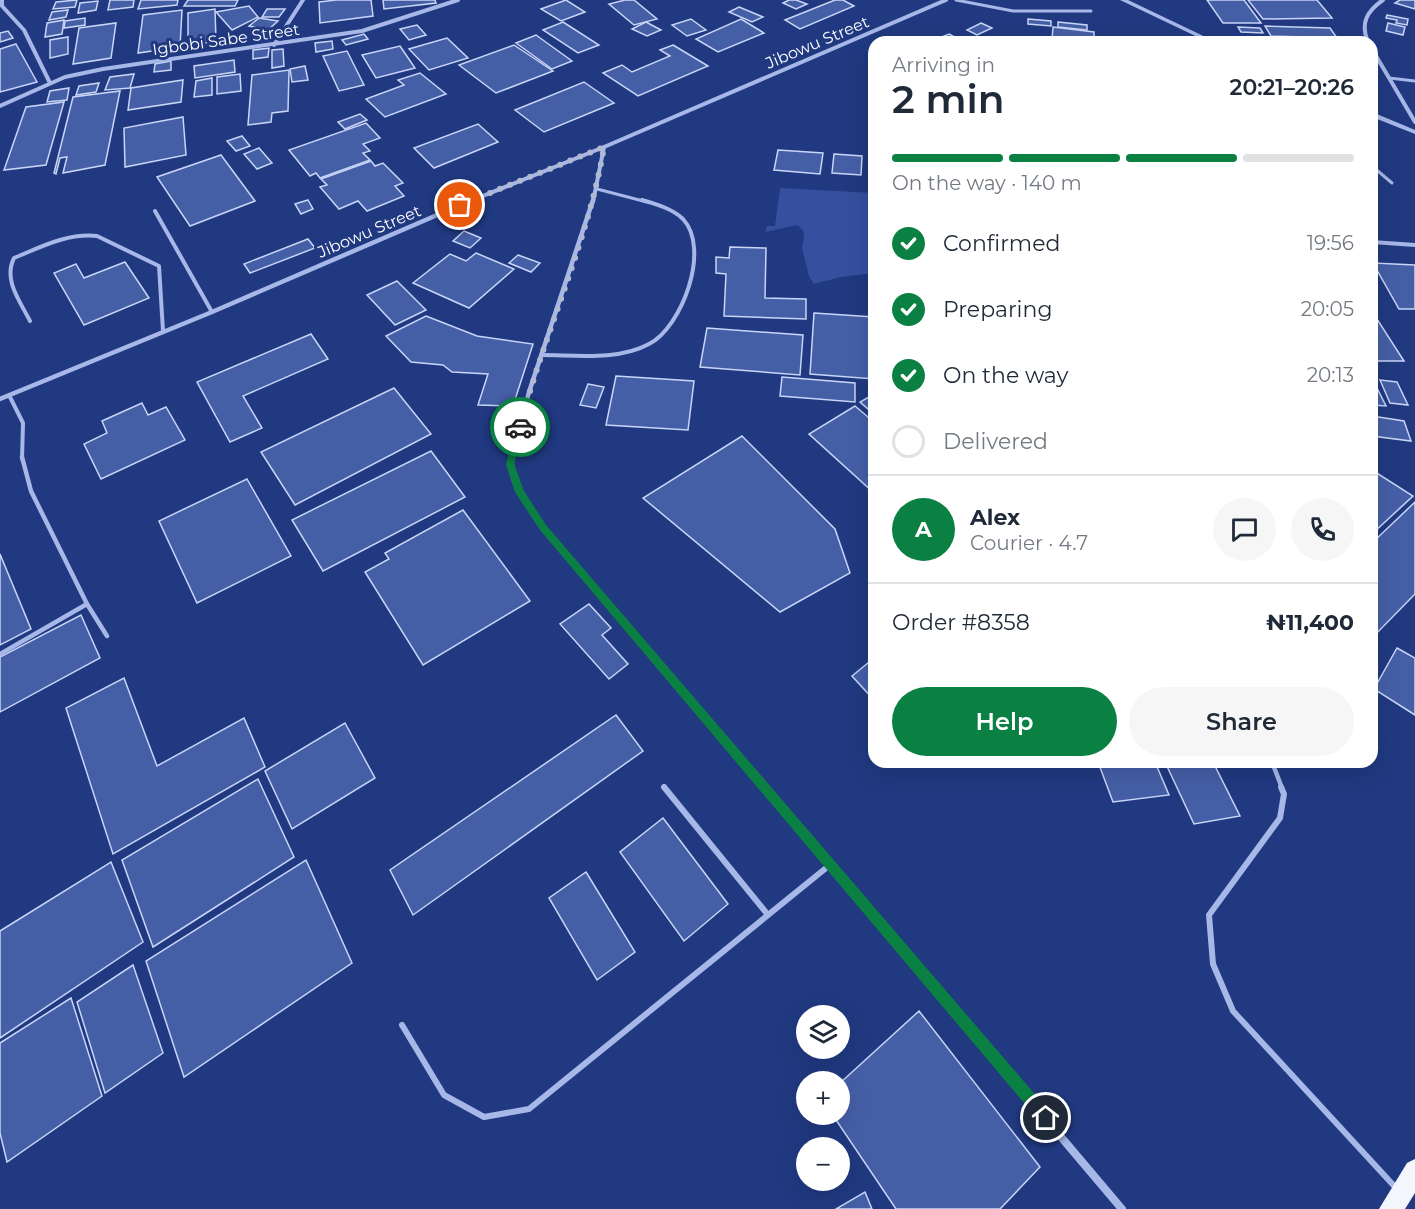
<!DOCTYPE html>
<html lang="en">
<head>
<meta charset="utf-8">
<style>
  :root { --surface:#fff; --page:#f6f6f7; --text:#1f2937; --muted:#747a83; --line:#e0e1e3; --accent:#0b8043 }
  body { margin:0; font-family:Montserrat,sans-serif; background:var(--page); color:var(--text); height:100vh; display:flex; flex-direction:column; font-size:22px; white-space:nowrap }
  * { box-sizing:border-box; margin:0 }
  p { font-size:20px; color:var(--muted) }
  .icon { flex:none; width:33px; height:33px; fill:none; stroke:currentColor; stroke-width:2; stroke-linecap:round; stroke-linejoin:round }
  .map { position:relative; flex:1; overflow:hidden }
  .panel { position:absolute; left:868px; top:36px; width:510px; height:732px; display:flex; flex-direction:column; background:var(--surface); border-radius:18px; box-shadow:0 6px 24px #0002 }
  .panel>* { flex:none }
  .controls { position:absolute; left:796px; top:1005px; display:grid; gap:12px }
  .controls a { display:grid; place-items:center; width:54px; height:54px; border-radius:50%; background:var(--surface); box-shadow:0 6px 24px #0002; font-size:30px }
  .pin { position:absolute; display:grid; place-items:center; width:51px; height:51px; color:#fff; margin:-26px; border:3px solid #fff; border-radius:50%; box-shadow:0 2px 6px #0007 }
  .courier { position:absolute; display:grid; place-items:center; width:60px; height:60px; margin:-30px; border:4px solid #0b8043; border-radius:50%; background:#fff; color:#222; box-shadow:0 2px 8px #0007 }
  .head em { font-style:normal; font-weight:600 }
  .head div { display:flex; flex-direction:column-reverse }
  .head { display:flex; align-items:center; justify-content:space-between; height:102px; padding:0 24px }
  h1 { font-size:39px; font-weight:600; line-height:45px }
  .bar { display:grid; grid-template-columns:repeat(4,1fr); gap:9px 6px; align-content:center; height:72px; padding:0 24px }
  .bar i { height:8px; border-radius:4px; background:var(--line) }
  .bar .selected { background:var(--accent) }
  .bar p { grid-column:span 4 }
  .line { display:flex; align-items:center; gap:15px; padding:0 24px; border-top:2px solid var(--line) }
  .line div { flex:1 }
  .round { display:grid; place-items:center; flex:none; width:63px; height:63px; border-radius:32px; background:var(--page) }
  ol { padding:0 24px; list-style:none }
  li { display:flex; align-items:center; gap:18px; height:66px }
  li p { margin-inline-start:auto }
  li .icon { padding:6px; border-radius:50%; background:var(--accent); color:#fff; stroke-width:4 }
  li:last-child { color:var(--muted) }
  li i { width:33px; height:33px; border:3px solid var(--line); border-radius:50% }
  .button { display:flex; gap:12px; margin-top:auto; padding:12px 24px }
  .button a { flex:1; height:69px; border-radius:36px; background:var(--accent); color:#fff; font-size:24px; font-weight:600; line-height:69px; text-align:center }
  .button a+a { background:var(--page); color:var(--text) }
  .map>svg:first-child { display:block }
</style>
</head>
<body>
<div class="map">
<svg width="1415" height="1209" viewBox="0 0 1415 1209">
  <rect width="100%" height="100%" fill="#203980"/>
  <!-- green -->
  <polygon fill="#34509e" points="780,188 874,193 874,273 841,277 814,284 809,276 802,248 804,237 803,230 797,225 765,232 767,226 775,226"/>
  <!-- building -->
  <g fill="#455fa7" stroke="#c9d5f6" stroke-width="1.5">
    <polygon points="77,0 75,7 53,9 56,2"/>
    <polygon points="110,0 134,0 133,7 108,10"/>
    <polygon points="141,0 178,0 177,5 138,9"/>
    <polygon points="188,0 238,0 235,6 184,6"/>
    <polygon points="336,0 371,0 373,16 320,23 319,2"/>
    <polygon points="383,0 435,0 436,3 384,9"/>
    <polygon points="566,0 585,12 561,21 541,9"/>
    <polygon points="625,0 634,0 657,19 634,25 609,4"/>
    <polygon points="789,0 796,0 807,4 796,9 783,3"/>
    <polygon points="835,0 843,0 854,6 800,29 785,20"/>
    <polygon points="1207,0 1244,0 1261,23 1223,23"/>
    <polygon points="1248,0 1317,0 1332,18 1263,19"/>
    <polygon points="1400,0 1415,0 1415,9 1395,3"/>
    <polygon points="98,1 96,10 78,13 80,3"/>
    <polygon points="249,6 258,17 232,30 216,12"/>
    <polygon points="739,7 763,17 752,22 729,12"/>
    <polygon points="215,9 216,41 188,46 188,13"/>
    <polygon points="267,9 285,9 279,17 262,17"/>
    <polygon points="68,10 66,17 49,20 52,12"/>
    <polygon points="182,10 180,47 138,53 143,15"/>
    <polygon points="1387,15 1408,19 1407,25 1396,23 1397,20 1386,18"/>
    <polygon points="85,18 85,25 64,28 65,21"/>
    <polygon points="259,18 278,21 268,30 249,26"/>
    <polygon points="691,19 706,30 687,36 672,25"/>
    <polygon points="741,19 764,33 718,52 696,39"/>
    <polygon points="1028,19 1051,21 1051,26 1028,24"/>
    <polygon points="64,20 62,34 45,37 47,23"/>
    <polygon points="563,22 599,45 578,53 543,30"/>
    <polygon points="646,22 661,30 647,36 632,29"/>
    <polygon points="1058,22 1087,25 1087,30 1058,27"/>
    <polygon points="116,23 111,58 73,64 79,28"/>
    <polygon points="981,23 992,28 977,35 967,30"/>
    <polygon points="1388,23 1405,27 1403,35 1386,31"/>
    <polygon points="417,25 426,35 409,40 400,29"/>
    <polygon points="1265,26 1330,28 1337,38 1271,36"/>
    <polygon points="1053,27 1094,32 1094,42 1052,40"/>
    <polygon points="1238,27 1260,28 1263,33 1241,32"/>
    <polygon points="8,31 13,38 0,42 0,33"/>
    <polygon points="364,34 368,39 346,45 342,40"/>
    <polygon points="949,34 956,38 946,42 929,42"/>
    <polygon points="536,35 572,61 552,69 516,43"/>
    <polygon points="68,37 68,54 50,58 50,40"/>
    <polygon points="447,38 468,58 429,70 409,49"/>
    <polygon points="332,41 333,49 316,52 315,43"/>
    <polygon points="16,44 37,82 0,92 0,49"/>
    <polygon points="514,45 553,71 496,93 459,65"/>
    <polygon points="673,45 708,66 638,96 603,73 622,65 632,72 670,56 660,50"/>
    <polygon points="400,46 415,68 376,78 362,55"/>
    <polygon points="269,48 268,57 253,59 253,50"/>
    <polygon points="283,49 284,66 272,68 272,50"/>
    <polygon points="347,51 364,85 339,91 323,56"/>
    <polygon points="234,60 235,72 195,78 194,66"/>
    <polygon points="171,61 171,70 154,72 155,64"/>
    <polygon points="305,66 308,80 292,82 290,69"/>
    <polygon points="289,70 288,111 272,113 271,122 248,125 252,75"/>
    <polygon points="420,73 446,94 385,117 366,99 404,85 398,80"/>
    <polygon points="134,74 130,88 105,90 110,77"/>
    <polygon points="240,74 241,91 217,94 217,77"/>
    <polygon points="212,78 212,95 194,97 196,81"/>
    <polygon points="183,80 181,102 128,110 131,88"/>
    <polygon points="584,82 614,103 544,132 515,110"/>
    <polygon points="99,83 96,92 76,95 79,86"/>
    <polygon points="69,88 67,100 47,102 50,91"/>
    <polygon points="120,91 105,165 63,173 67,157 60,158 56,174 54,173 73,97"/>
    <polygon points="64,102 46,165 4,170 26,107"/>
    <polygon points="360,114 367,120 345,129 338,122"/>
    <polygon points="183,117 186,155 125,167 124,128"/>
    <polygon points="366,123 380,138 363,144 370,151 363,153 370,160 320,178 316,173 310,176 289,150"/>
    <polygon points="478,124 498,142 434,168 414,148"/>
    <polygon points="242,136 250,146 236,151 227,141"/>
    <polygon points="259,148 272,163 257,169 244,154"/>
    <polygon points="778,150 823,153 820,174 774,170"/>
    <polygon points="834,154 862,156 861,175 832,173"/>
    <polygon points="221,155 255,201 190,226 157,177"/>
    <polygon points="371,161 375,166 383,163 403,183 395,186 404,196 367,211 358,201 339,209 320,187 327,185 321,179"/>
    <polygon points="308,200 313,209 301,214 295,204"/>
    <polygon points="464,231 481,238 470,248 453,241"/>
    <polygon points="308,239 315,248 250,273 244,264"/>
    <polygon points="730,247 766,248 765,298 806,299 806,319 724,316 726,274 716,273 716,257 729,258"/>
    <polygon points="476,253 514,269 469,308 413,283 450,254 466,261"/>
    <polygon points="518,255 540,263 531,272 509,263"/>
    <polygon points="125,262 149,298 84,325 54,273 76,264 84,278"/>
    <polygon points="1373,263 1415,265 1415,309 1399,309"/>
    <polygon points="397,281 426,310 395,325 367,295"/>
    <polygon points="814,313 874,317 874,379 810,374"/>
    <polygon points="426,316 477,336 533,344 513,406 478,405 488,374 452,372 443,365 411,362 386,336"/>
    <polygon points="1372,319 1377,319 1404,361 1372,361"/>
    <polygon points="707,328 803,335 800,375 700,367"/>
    <polygon points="311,334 328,359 243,396 262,428 230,442 197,382"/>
    <polygon points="616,376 694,381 688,430 606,425"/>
    <polygon points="782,377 855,383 855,402 780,396"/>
    <polygon points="1372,380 1373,380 1386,406 1372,405"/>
    <polygon points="1380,380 1397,382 1408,405 1390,403"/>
    <polygon points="588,384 604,387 596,408 580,405"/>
    <polygon points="394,388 431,434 295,505 261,452"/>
    <polygon points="874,394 874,414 860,402"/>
    <polygon points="142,403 148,415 166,407 185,440 101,479 84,444 107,433 102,421"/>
    <polygon points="855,406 874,422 874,493 809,434"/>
    <polygon points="1372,416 1404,421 1411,441 1372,436"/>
    <polygon points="742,436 835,529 850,573 780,612 643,498"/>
    <polygon points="431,451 465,497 323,571 292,520"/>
    <polygon points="1372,470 1413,496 1372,534"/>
    <polygon points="247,479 291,556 197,603 159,521"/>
    <polygon points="1415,502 1415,594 1372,638 1372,543"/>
    <polygon points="463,510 530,601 423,665 365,572 389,559 385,553"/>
    <polygon points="0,554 31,629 0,645"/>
    <polygon points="589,604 611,628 602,635 628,664 609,679 560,624"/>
    <polygon points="81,615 100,658 0,712 0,657"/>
    <polygon points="1397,648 1415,658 1415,715 1374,689"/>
    <polygon points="874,658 874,700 852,676"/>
    <polygon points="124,678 157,766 244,718 265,767 113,854 66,708"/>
    <polygon points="616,715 643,751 413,915 390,870"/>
    <polygon points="345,723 375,778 292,829 265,771"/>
    <polygon points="1098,762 1155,762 1169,795 1113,802"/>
    <polygon points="1165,762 1213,762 1240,816 1194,824"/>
    <polygon points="258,779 294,857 153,947 122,860"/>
    <polygon points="663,818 728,904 684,941 620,852"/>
    <polygon points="306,860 352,963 184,1077 146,961"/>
    <polygon points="111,862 143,942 0,1038 0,931"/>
    <polygon points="586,872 635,952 597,980 549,898"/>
    <polygon points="133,965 163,1053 105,1093 77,1002"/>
    <polygon points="71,998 102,1096 7,1162 0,1133 0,1043"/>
    <polygon points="919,1011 1040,1167 1000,1209 896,1209 832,1114 840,1114 840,1083"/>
    <polygon points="865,1192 872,1209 836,1209"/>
  </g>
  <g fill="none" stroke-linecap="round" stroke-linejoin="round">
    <!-- service-far3 -->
    <g stroke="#a6b7e8" stroke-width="3">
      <polyline points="956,0 1013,11 1091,11"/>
      <polyline points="1389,78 1415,81"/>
      <polyline points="1372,166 1392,183"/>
      <polyline points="597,189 647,202"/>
    </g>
    <!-- service-far2 -->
    <g stroke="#a6b7e8" stroke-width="4">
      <polyline points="155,211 212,312"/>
      <polyline points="1372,242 1415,245"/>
      <path d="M30,321C20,301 3,280 14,258C41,247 67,233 97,236L159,266L163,331"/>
      <path d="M541,355C575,355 618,361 649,344C682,327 711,249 683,219C673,209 656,204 642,200"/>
      <polyline points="9,395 23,423 22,459"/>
    </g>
    <!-- service-far1 -->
    <g stroke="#a6b7e8" stroke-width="4.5">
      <polyline points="22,457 31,491 87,604 107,636"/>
      <polyline points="0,654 87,604"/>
      <polyline points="1272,762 1282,788"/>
    </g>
    <!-- service -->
    <g stroke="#a6b7e8" stroke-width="6">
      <polyline points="664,787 768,915"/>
      <polyline points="1281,787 1284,794 1280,818 1209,915 1213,964 1233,1011 1396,1188"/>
      <polyline points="402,1025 444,1095 484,1117 529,1109 831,864"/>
    </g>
    <!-- minor-far3 -->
    <g stroke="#a6b7e8" stroke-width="4">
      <polyline points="2,0 2,6 24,30 50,83"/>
      <path d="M1368,42C1360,23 1367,11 1383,0"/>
      <polyline points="274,45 303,0"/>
      <polyline points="1372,49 1415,122"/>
      <polyline points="0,106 65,77 103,69 362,31 458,0"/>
      <polyline points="468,202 604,147 946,0"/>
      <polyline points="593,202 604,147"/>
    </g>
    <!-- minor-far2 -->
    <g stroke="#a6b7e8" stroke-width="4.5">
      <polyline points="0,399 212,312 472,200"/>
      <polyline points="511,459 529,392 593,200"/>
    </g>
    <!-- minor-far1 -->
    <path stroke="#a6b7e8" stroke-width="6" d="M512,457C506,478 532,511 543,528L766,788"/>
    <!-- minor -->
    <polyline stroke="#a6b7e8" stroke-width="8" points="765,787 1122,1209"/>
    <!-- tertiary -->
    <g fill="#a6b7e8" fill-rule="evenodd">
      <polygon points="1120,0 1128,0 1216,42 1208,42"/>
      <polygon points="1372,112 1415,130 1415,134 1372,117"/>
    </g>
    <!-- trunk -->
    <polygon fill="#f4f6fe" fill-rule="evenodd" points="1415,1159 1415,1193 1405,1209 1379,1209 1407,1163"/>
  </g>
  <!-- route -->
  <polygon fill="#0b8043" points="520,424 524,427 514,464 524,491 546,525 1051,1113 1053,1118 1051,1123 1046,1125 1041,1123 540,530 515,492 506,464 516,427"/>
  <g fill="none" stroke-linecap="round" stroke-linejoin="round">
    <!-- done -->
    <path stroke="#b1bad3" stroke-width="6" stroke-dasharray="0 10.8" d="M460,205L604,147C588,243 544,333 520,427"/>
  </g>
  <g text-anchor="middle" stroke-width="6" stroke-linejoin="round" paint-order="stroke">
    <!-- far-street labels -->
    <g font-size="16" fill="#fff" stroke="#203980">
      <text transform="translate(226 39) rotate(-8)" y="6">Igbobi Sabe Street</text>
      <text transform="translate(817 42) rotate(-23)" y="6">Jibowu Street</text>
      <text transform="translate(369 231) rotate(-23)" y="6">Jibowu Street</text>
    </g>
  </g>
</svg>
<div class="controls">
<a><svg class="icon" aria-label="layers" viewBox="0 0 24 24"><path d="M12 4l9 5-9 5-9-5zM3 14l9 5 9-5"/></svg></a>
<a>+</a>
<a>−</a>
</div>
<div class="pin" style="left:460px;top:205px;background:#ea580c"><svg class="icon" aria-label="bag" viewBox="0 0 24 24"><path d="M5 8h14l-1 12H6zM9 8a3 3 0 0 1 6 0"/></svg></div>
<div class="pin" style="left:1046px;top:1118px;background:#1f2937"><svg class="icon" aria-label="home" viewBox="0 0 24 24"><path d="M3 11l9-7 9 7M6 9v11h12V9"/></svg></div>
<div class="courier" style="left:520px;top:427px"><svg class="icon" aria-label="car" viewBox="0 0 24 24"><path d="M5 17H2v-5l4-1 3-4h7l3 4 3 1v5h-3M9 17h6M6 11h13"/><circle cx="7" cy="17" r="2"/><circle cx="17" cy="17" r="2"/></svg></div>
<section class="panel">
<div class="head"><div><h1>2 min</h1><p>Arriving in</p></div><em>20:21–20:26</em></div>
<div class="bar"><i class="selected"></i><i class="selected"></i><i class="selected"></i><i></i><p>On the way · 140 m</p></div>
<ol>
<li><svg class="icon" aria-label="check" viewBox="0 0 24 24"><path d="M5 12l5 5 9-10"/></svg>Confirmed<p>19:56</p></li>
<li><svg class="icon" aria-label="check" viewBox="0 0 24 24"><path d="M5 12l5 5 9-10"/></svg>Preparing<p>20:05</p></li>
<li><svg class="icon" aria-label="check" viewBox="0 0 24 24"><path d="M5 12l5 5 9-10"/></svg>On the way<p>20:13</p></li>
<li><i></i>Delivered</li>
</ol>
<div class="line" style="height:108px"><b class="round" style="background:var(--accent);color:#fff">A</b><div><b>Alex</b><p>Courier · 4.7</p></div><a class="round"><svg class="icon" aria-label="chat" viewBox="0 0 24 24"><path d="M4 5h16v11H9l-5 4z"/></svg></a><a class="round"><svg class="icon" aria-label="phone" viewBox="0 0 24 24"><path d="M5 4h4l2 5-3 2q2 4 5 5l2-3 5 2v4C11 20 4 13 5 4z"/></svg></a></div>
<div class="line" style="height:78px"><div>Order #8358</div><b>₦11,400</b></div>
<div class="button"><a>Help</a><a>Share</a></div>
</section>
</div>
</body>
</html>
